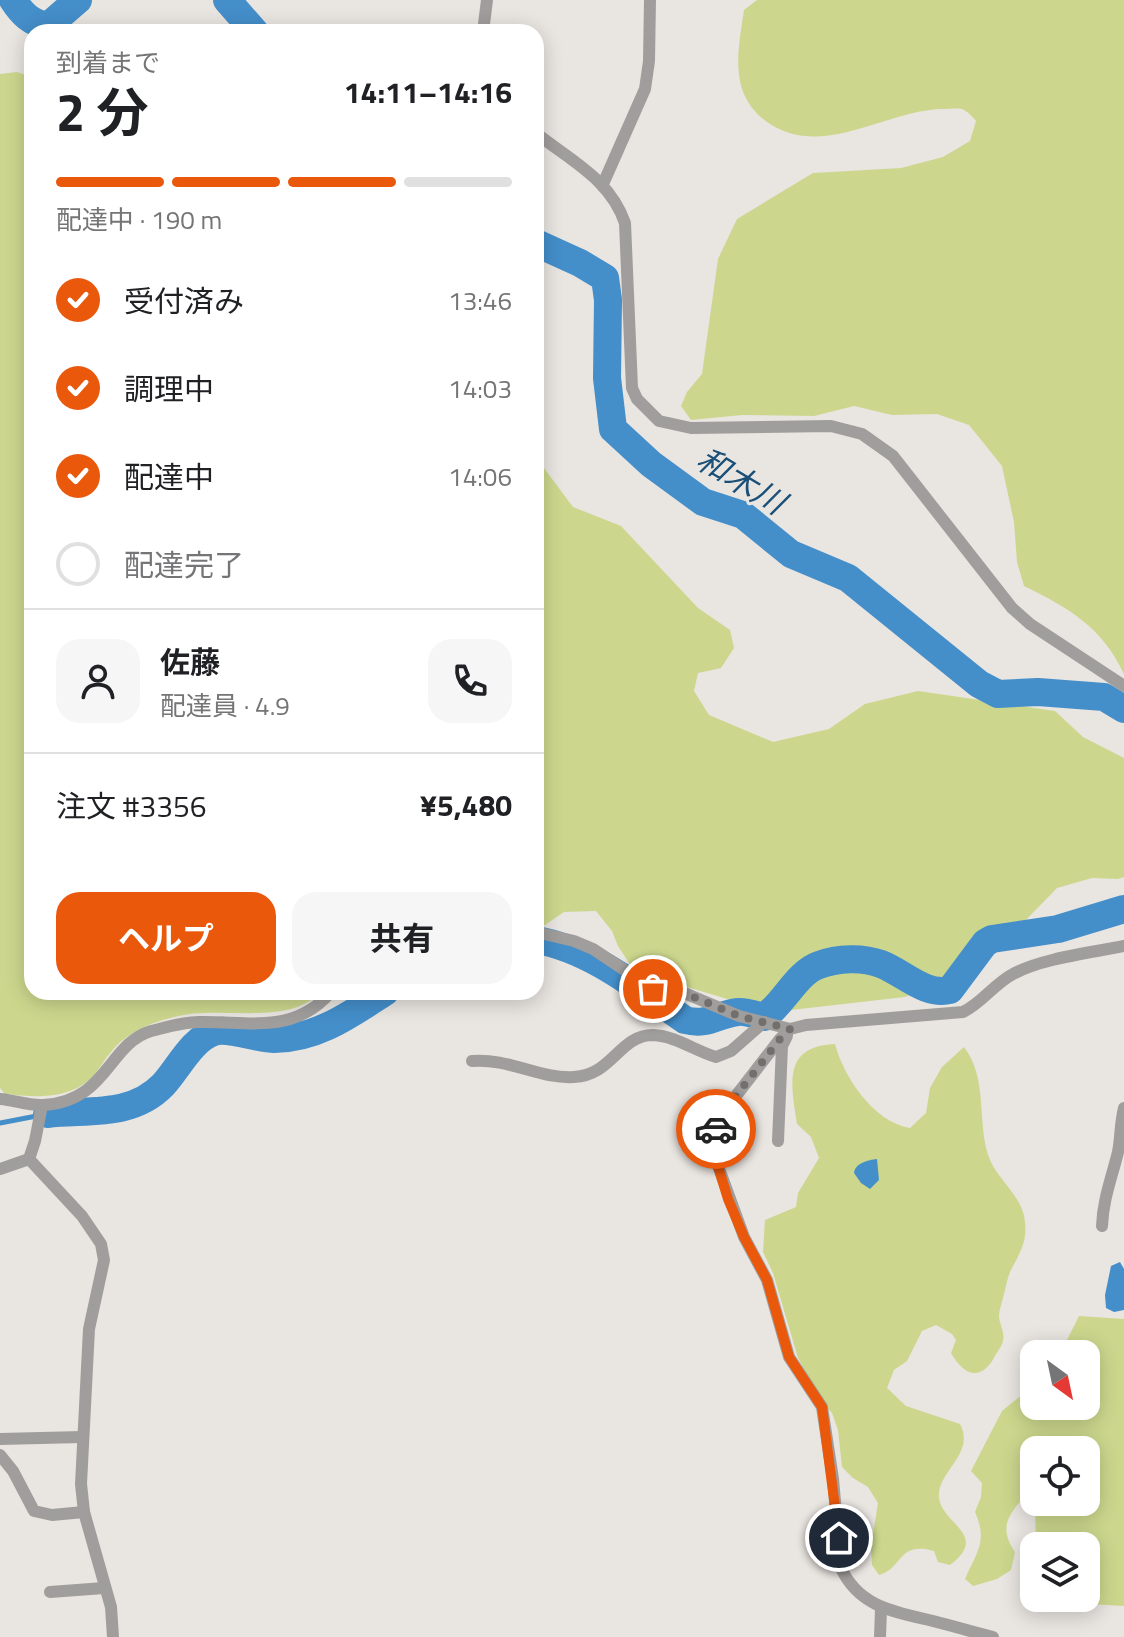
<!DOCTYPE html>
<html lang="ja">
<head>
<meta charset="utf-8">
<style>
  :root { --surface:#fff; --page:#f6f6f6; --text:#202124; --muted:#757577; --line:#e0e0e0; --accent:#ea580c }
  body { margin:0; font-family:"Titillium Web","Noto Sans JP",sans-serif; background:var(--page); color:var(--text); height:100vh; display:flex; flex-direction:column; font-size:30px; white-space:nowrap }
  * { box-sizing:border-box; margin:0 }
  p { font-size:26px; color:var(--muted) }
  .icon { flex:none; width:44px; height:44px; fill:none; stroke:currentColor; stroke-width:2; stroke-linecap:round; stroke-linejoin:round }
  .map { position:relative; flex:1; overflow:hidden }
  .panel { position:absolute; left:24px; top:24px; width:520px; height:976px; display:flex; flex-direction:column; background:var(--surface); border-radius:24px; box-shadow:0 4px 20px #0003 }
  .panel>* { flex:none }
  .needle { width:52px; rotate:147deg }
  .buttons { position:absolute; left:1020px; top:1340px; display:grid; gap:16px }
  .buttons a { display:grid; place-items:center; width:80px; height:80px; border-radius:16px; background:var(--surface); box-shadow:0 4px 20px #0003; font-size:40px }
  .pin { position:absolute; display:grid; place-items:center; width:68px; height:68px; color:#fff; margin:-34px; border:4px solid #fff; border-radius:50%; box-shadow:0 2px 8px #0007 }
  .courier { position:absolute; display:grid; place-items:center; width:80px; height:80px; margin:-40px; border:6px solid #ea580c; border-radius:50%; background:#fff; color:#222; box-shadow:0 2px 10px #0007 }
  .overview em { font-style:normal; font-weight:700 }
  .overview div { display:flex; flex-direction:column-reverse }
  .overview { display:flex; align-items:center; justify-content:space-between; height:136px; padding:0 32px }
  h1 { font-size:52px; font-weight:700; line-height:60px }
  .bar { display:grid; grid-template-columns:repeat(4,1fr); gap:12px 8px; align-content:center; height:96px; padding:0 32px }
  .bar i { height:10px; border-radius:6px; background:var(--line) }
  .bar .current { background:var(--accent) }
  .bar p { grid-column:span 4 }
  .line { display:flex; align-items:center; gap:20px; padding:0 32px; border-top:2px solid var(--line) }
  .line div { flex:1 }
  .round { display:grid; place-items:center; flex:none; width:84px; height:84px; border-radius:24px; background:var(--page) }
  ol { padding:0 32px; list-style:none }
  li { display:flex; align-items:center; gap:24px; height:88px }
  li p { margin-inline-start:auto }
  li .icon { padding:8px; border-radius:50%; background:var(--accent); color:#fff; stroke-width:4 }
  li:last-child { color:var(--muted) }
  li i { width:44px; height:44px; border:4px solid var(--line); border-radius:50% }
  .button { display:flex; gap:16px; margin-top:auto; padding:16px 32px }
  .button a { flex:1; height:92px; border-radius:24px; background:var(--accent); color:#fff; font-size:32px; font-weight:700; line-height:92px; text-align:center }
  .button a+a { background:var(--page); color:var(--text) }
  .map>svg:first-child { display:block }
</style>
</head>
<body>
<div class="map">
<svg width="1124" height="1637" viewBox="0 0 1124 1637">
  <rect width="100%" height="100%" fill="#e9e5e1"/>
  <!-- green -->
  <g fill="#ccd78d" fill-rule="evenodd">
    <path d="M757,0H1124V674C1102,627 1069,608 1024,586L1017,562L1014,522L1002,466L969,425L937,414L892,415L854,406L814,416L742,415L691,420L681,406L687,392L702,374L718,259L737,219L813,173L901,168L943,157L970,141L976,121C973,117 967,111 962,109C957,108 949,109 944,109C886,109 823,161 767,122C728,94 738,51 744,10Z"/>
    <path d="M17,72L32,77V992H321C286,1028 219,1004 174,1017C150,1023 127,1032 111,1052C103,1061 97,1074 88,1081C64,1100 33,1097 5,1094L0,1088V74Z"/>
    <polygon points="536,461 541,464 573,507 621,526 698,608 730,630 734,648 721,668 698,673 694,691 709,715 773,742 829,729 865,704 918,691 1055,711 1083,737 1124,758 1124,877 1118,879 1092,878 1057,888 1021,925 948,980 905,997 791,1010 734,1001 687,987 652,981 631,966 618,946 612,931 596,911 564,912 542,927 536,926"/>
    <path d="M835,1044C844,1078 874,1122 910,1128L926,1113L930,1088L942,1067L964,1047C989,1079 976,1126 990,1160C999,1181 1024,1198 1025,1223C1027,1242 1020,1253 1012,1268C1007,1277 1006,1288 1003,1298C1002,1303 999,1310 999,1316C999,1323 1005,1332 1003,1340C1003,1345 997,1352 995,1356C981,1382 964,1376 951,1353L956,1340L952,1334L936,1325L922,1331L907,1361L894,1370L887,1388L906,1406L960,1424C976,1454 936,1472 939,1498C942,1524 990,1535 950,1565L938,1562L934,1551C897,1541 903,1569 879,1575L872,1565L871,1547L878,1503L868,1487L853,1478L842,1467L838,1430L832,1413L821,1401L798,1358L773,1273L763,1252L765,1220L796,1207L798,1193L819,1158L811,1137L797,1124C791,1085 782,1046 835,1044Z"/>
    <path d="M1079,1316L1124,1319V1606L1089,1604L1080,1598H1086V1546H1036L1035,1505L1019,1503C1004,1520 1002,1533 1015,1552L1011,1570L997,1579L973,1586L965,1579C977,1551 988,1542 975,1512L981,1497L982,1483L971,1471L1002,1411L1034,1385V1406H1086V1354H1060ZM1086,1450V1502H1034V1450Z"/>
  </g>
  <!-- water -->
  <g fill="#448eca">
    <path d="M877,1159L879,1180L870,1189L861,1183L854,1173C855,1163 868,1160 877,1159Z"/>
    <polygon points="1120,1262 1124,1269 1124,1310 1114,1312 1106,1308 1105,1295 1111,1266"/>
  </g>
  <g fill="none" stroke-linecap="round" stroke-linejoin="round">
    <!-- stream -->
    <polyline stroke="#448eca" stroke-width="5" points="0,1123 47,1114"/>
    <!-- river -->
    <g stroke="#448eca" stroke-width="28">
      <path d="M13,0C22,14 31,23 48,26L78,0"/>
      <polyline points="227,0 255,32"/>
      <polyline points="536,243 580,263 605,278 608,300 607,378 613,429 651,464 703,502 743,515 791,554 848,578 979,684 998,694 1038,692 1104,697 1124,709"/>
      <path d="M536,940C591,949 640,990 685,1020C709,1026 717,1014 738,1012C745,1011 756,1015 764,1017C784,1004 796,973 819,965C838,958 862,957 881,964C904,973 925,996 950,990L985,943L992,939L1058,929L1124,909"/>
      <path d="M47,1114C86,1109 131,1118 163,1085C178,1069 192,1039 214,1032C227,1027 258,1039 274,1039C317,1039 351,1014 385,992"/>
    </g>
    <!-- street -->
    <g stroke="#a09e9c" stroke-width="12">
      <polyline points="483,32 487,0"/>
      <path d="M536,133C571,161 610,179 625,223L632,388L637,399L659,421L691,428L831,426L862,434L893,456L1012,608L1030,624L1124,686"/>
      <polyline points="603,184 645,89 649,61 650,0"/>
      <polyline points="536,932 574,941 593,949 653,989 682,992 739,1016 790,1029"/>
      <path d="M472,1061C509,1058 539,1079 574,1077C613,1075 619,1035 653,1035C676,1036 695,1051 716,1057L731,1051L764,1022"/>
      <path d="M0,1099C14,1100 29,1106 43,1105C107,1102 108,1044 151,1031C167,1027 183,1022 199,1022C250,1021 293,1035 331,992"/>
      <polyline points="42,1105 35,1141 29,1159 82,1216 101,1244 104,1260 89,1329 81,1484 84,1512 111,1607 113,1637"/>
      <polyline points="778,1141 782,1046 787,1036"/>
      <polyline points="0,1169 29,1159"/>
      <path d="M1102,1226C1103,1199 1112,1177 1118,1152C1121,1137 1120,1123 1124,1108"/>
      <polyline points="0,1439 82,1437"/>
      <polyline points="0,1455 13,1471 34,1511 52,1515 84,1512"/>
      <polyline points="50,1592 104,1588"/>
      <polyline points="880,1637 881,1609"/>
      <path d="M993,1637C973,1632 953,1626 933,1621C895,1612 859,1607 841,1568L833,1479L822,1407L789,1357L767,1280L744,1237L717,1163L716,1128L725,1110L780,1039L790,1029L806,1025L963,1012C982,1003 994,984 1013,974C1043,958 1090,953 1124,946"/>
    </g>
  </g>
  <g fill="none" stroke-linecap="round" stroke-linejoin="round">
    <!-- done -->
    <polyline stroke="#726f6d" stroke-width="8" stroke-dasharray="0 14.4" points="653,989 682,992 739,1016 790,1029 780,1039 725,1110 716,1129"/>
    <!-- route -->
    <polyline stroke="#ea580c" stroke-width="10" points="716,1129 717,1163 728,1199 744,1237 767,1280 789,1357 822,1407 839,1538"/>
  </g>
  <g text-anchor="middle" stroke-width="6" stroke-linejoin="round" paint-order="stroke">
    <!-- water labels -->
    <g font-size="32" font-style="italic" fill="#1a4f78" stroke="#e9e5e1">
      <text transform="translate(741 481) rotate(31)" y="11">和木川</text>
    </g>
  </g>
</svg>
<div class="buttons">
<a><svg class="needle" viewBox="-14 -14 28 28"><path d="M0-13l5 13h-10z" fill="#e53935"/><path d="M0 13l5-13h-10z" fill="#757577"/></svg></a>
<a><svg class="icon" aria-label="locate" viewBox="0 0 24 24"><circle cx="12" cy="12" r="6"/><path d="M12 2v4M12 18v4M2 12h4M18 12h4"/></svg></a>
<a><svg class="icon" aria-label="layers" viewBox="0 0 24 24"><path d="M12 4l9 5-9 5-9-5zM3 14l9 5 9-5"/></svg></a>
</div>
<div class="pin" style="left:653px;top:989px;background:#ea580c"><svg class="icon" aria-label="bag" viewBox="0 0 24 24"><path d="M5 8h14l-1 12H6zM9 8a3 3 0 0 1 6 0"/></svg></div>
<div class="pin" style="left:839px;top:1538px;background:#1f2937"><svg class="icon" aria-label="home" viewBox="0 0 24 24"><path d="M3 11l9-7 9 7M6 9v11h12V9"/></svg></div>
<div class="courier" style="left:716px;top:1129px"><svg class="icon" aria-label="car" viewBox="0 0 24 24"><path d="M5 17H2v-5l4-1 3-4h7l3 4 3 1v5h-3M9 17h6M6 11h13"/><circle cx="7" cy="17" r="2"/><circle cx="17" cy="17" r="2"/></svg></div>
<section class="panel">
<div class="overview"><div><h1>2 分</h1><p>到着まで</p></div><em>14:11–14:16</em></div>
<div class="bar"><i class="current"></i><i class="current"></i><i class="current"></i><i></i><p>配達中 · 190 m</p></div>
<ol>
<li><svg class="icon" aria-label="check" viewBox="0 0 24 24"><path d="M5 12l5 5 9-10"/></svg>受付済み<p>13:46</p></li>
<li><svg class="icon" aria-label="check" viewBox="0 0 24 24"><path d="M5 12l5 5 9-10"/></svg>調理中<p>14:03</p></li>
<li><svg class="icon" aria-label="check" viewBox="0 0 24 24"><path d="M5 12l5 5 9-10"/></svg>配達中<p>14:06</p></li>
<li><i></i>配達完了</li>
</ol>
<div class="line" style="height:144px"><a class="round"><svg class="icon" aria-label="person" viewBox="0 0 24 24"><circle cx="12" cy="8" r="4"/><path d="M4 21q1-7 8-7t8 7"/></svg></a><div><b>佐藤</b><p>配達員 · 4.9</p></div><a class="round"><svg class="icon" aria-label="phone" viewBox="0 0 24 24"><path d="M5 4h4l2 5-3 2q2 4 5 5l2-3 5 2v4C11 20 4 13 5 4z"/></svg></a></div>
<div class="line" style="height:104px"><div>注文 #3356</div><b>¥5,480</b></div>
<div class="button"><a>ヘルプ</a><a>共有</a></div>
</section>
</div>
</body>
</html>
